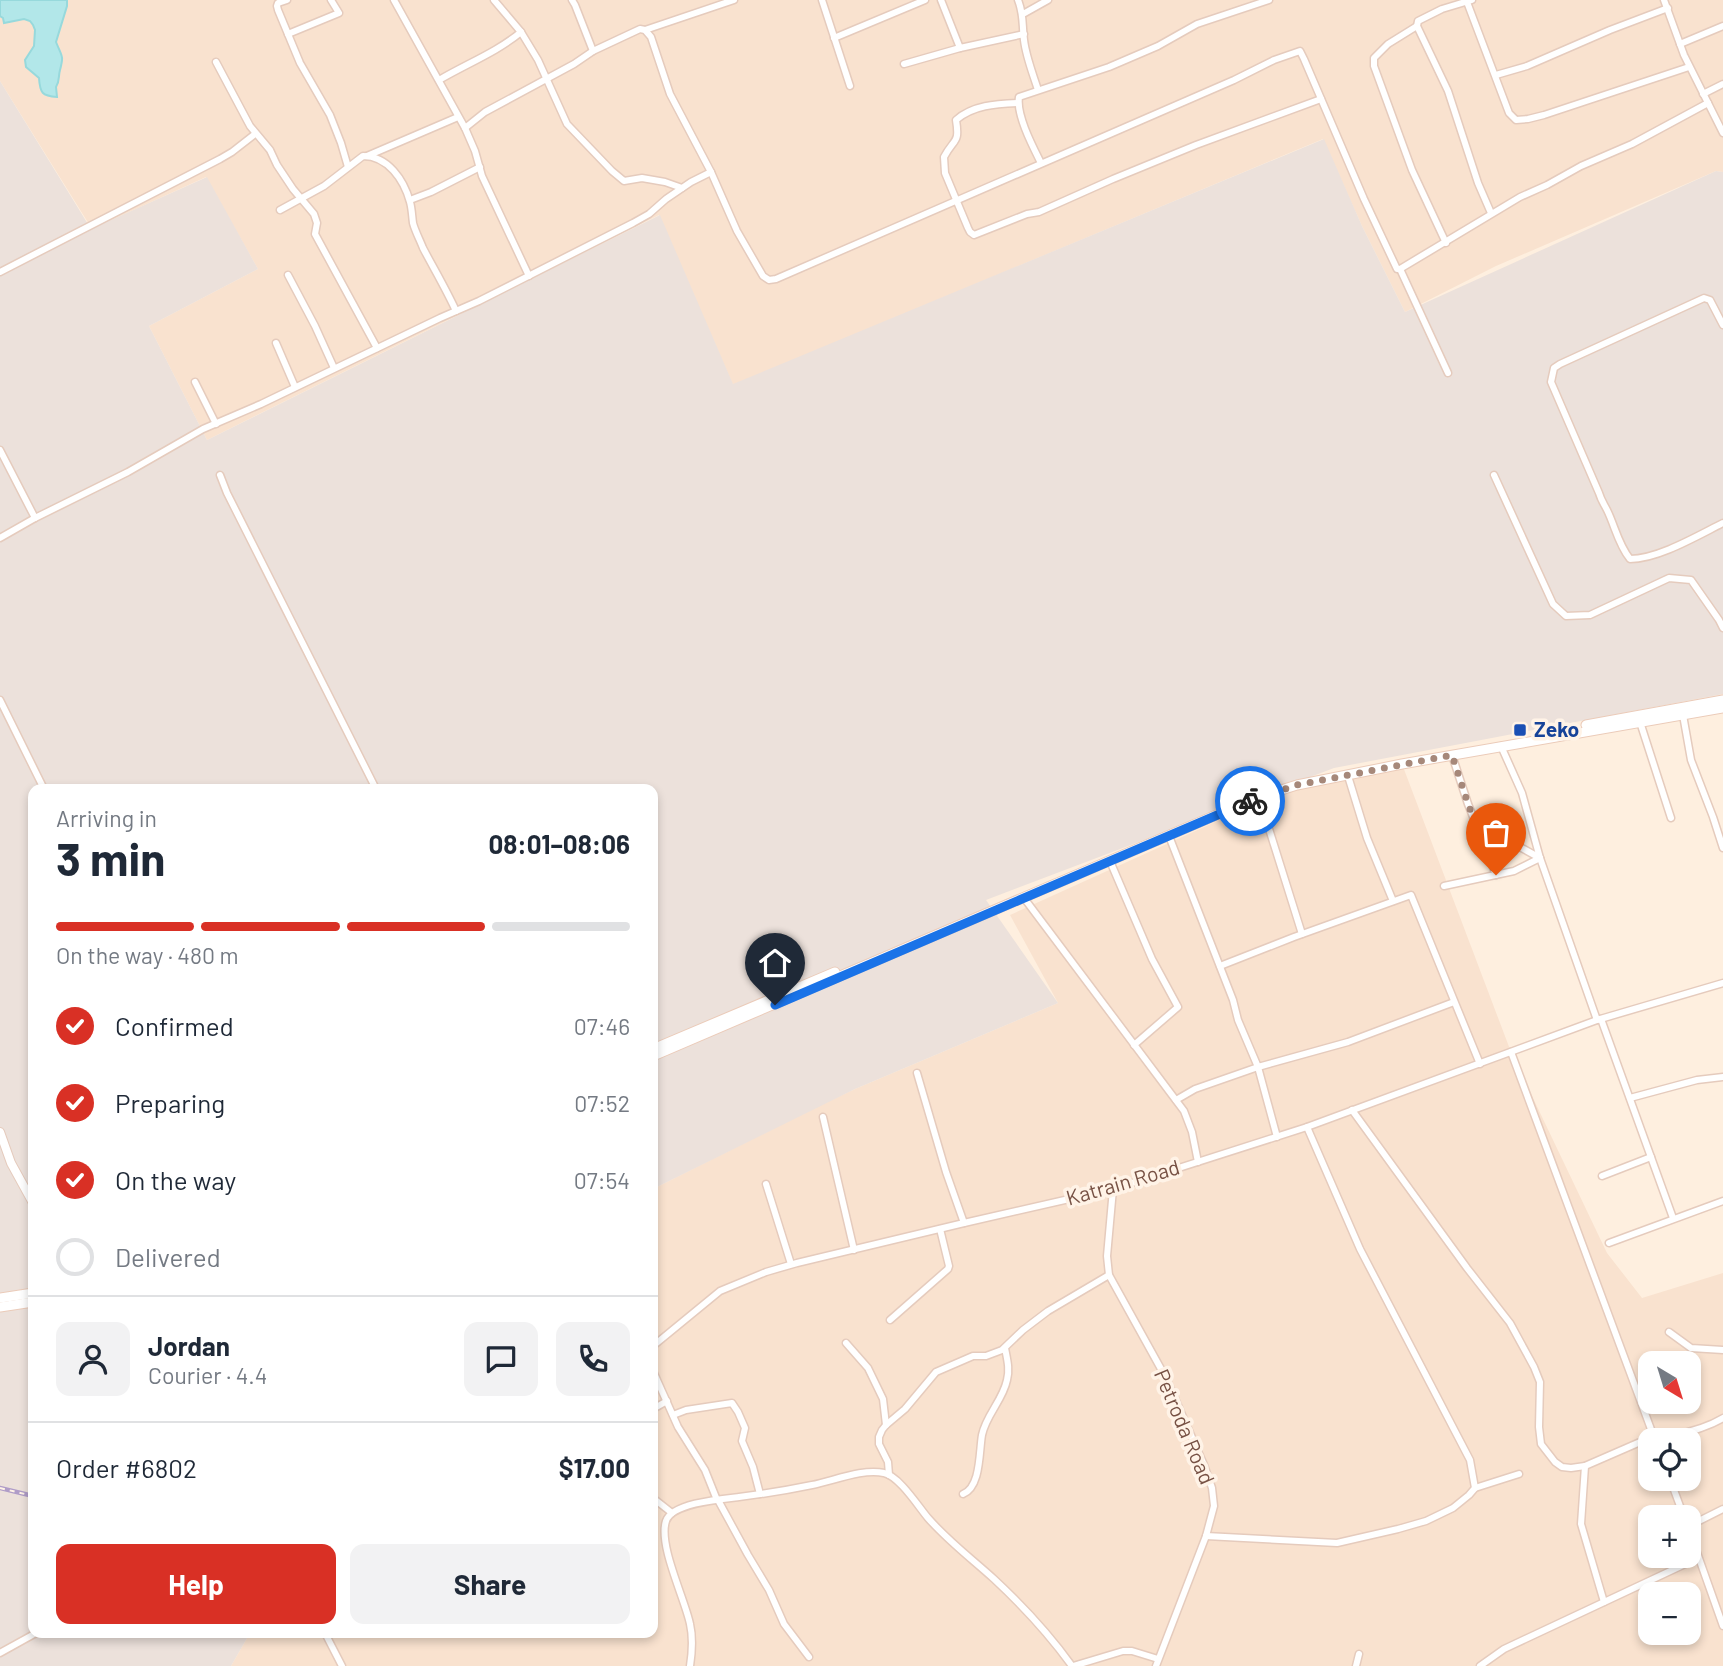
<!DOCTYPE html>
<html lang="en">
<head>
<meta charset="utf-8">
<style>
  :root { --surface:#fff; --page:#f2f2f3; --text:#1f2937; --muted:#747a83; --line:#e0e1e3; --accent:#d93025 }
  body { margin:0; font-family:Barlow,sans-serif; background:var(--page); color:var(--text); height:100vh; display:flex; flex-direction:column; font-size:26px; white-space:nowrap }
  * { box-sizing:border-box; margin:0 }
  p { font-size:23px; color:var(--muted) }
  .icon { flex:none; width:38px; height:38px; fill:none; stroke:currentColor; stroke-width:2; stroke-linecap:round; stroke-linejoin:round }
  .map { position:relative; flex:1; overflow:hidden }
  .side { position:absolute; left:28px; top:784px; width:630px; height:854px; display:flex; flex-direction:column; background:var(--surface); border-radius:14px; box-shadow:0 4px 10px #0003 }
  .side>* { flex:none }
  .needle { width:46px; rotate:142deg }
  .tools { position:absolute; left:1638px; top:1351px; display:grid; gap:14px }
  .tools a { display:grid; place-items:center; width:63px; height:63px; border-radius:14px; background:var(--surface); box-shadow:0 4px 10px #0003; font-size:35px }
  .pin { position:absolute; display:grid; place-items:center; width:60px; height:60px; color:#fff; margin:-72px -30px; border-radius:50% 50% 50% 0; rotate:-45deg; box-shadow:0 0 7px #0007 }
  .pin .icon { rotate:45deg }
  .courier { position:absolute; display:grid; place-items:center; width:70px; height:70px; margin:-35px; border:5px solid #1a73e8; border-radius:50%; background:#fff; color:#222; box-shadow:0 2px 9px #0007 }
  .head em { font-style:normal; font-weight:700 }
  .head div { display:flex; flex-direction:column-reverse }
  .head { display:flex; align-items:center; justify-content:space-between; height:119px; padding:0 28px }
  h1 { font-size:46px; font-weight:700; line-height:52px }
  .bar { display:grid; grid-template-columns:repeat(4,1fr); gap:10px 7px; align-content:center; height:84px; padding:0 28px }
  .bar i { height:9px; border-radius:5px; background:var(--line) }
  .bar .active { background:var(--accent) }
  .bar p { grid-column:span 4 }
  .line { display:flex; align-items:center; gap:18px; padding:0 28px; border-top:2px solid var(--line) }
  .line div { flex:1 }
  .round { display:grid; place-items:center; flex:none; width:74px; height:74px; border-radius:14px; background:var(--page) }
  ol { padding:0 28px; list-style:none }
  li { display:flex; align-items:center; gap:21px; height:77px }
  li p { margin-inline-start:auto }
  li .icon { padding:7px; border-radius:50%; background:var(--accent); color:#fff; stroke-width:4 }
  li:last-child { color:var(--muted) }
  li i { width:38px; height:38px; border:4px solid var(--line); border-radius:50% }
  .primary-button { display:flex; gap:14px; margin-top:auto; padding:14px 28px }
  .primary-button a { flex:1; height:80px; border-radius:14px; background:var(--accent); color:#fff; font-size:28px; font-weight:700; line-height:80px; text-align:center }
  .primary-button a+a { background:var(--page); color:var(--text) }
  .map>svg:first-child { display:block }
</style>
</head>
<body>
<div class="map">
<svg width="1723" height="1666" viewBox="0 0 1723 1666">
  <rect width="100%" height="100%" fill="#feefdf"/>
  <!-- residential -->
  <g fill="#f9e2cf" fill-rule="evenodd">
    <polygon points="0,0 1723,0 1723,172 1716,171 1496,266 1405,312 1362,226 1323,139 733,385 659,215 207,440 149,326 258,269 206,177 92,229 0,81"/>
    <path d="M1402,764L1511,1052L1607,1253L1642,1298L1723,1273V1666H231L250,1633H653V1189L810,1110L855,1089L1058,1003L1010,915L1297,785ZM1650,1363H1689V1402H1650ZM1650,1440H1689V1479H1650ZM1650,1517H1689V1556H1650ZM1650,1594H1689V1633H1650Z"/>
  </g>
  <!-- industrial -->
  <polygon fill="#ece1db" points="0,81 91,229 207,177 258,269 149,326 207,440 660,215 733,384 1324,139 1362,226 1405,312 1716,171 1723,172 1723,694 1334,768 986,900 1058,1003 855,1089 653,1189 653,789 33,789 33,1633 250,1633 231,1666 0,1666"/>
  <!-- water -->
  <path fill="#b2e7e9" stroke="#97d9dc" stroke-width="2" d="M0,0H67V6L56,42C62,57 64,55 60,70C58,77 60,81 56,87L57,97C42,96 40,93 39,78L26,67L25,60L34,46L35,30L33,25L30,21L24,19L4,23L3,18L0,16Z"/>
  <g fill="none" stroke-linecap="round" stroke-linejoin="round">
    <!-- minor casing -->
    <g stroke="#e5cbbd" stroke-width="9">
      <g id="minor">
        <polyline points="287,0 278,3 277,6 278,10 300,63 330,115 341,143 348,167"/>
        <polyline points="394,0 465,128 475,151 482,176 529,276"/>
        <polyline points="494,0 521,32 538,60 567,124 612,171 624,181 642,178 665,182 682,188"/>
        <polyline points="572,0 575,5 593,51"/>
        <polyline points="822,0 850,86"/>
        <polyline points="941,0 960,48"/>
        <path d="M1018,0C1024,15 1022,25 1024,40C1026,57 1033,74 1038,90"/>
        <polyline points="1472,0 1442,9 1418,21 1417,26 1448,91 1478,183 1491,213"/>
        <polyline points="1664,0 1684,55 1723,133"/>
        <polyline points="1467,2 1509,113 1516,120 1528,119 1544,115 1689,67"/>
        <polyline points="1023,14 1048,0"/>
        <polyline points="1417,26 1388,44 1374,58 1374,66 1412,170 1446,243"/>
        <polyline points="645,30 734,0"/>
        <polyline points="288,34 339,13 331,0"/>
        <polyline points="834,38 925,0"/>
        <polyline points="1680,44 1723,26"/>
        <polyline points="216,62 250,126 270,150 277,165 293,189 314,214 317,223 315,234 377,348"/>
        <polyline points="904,64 960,48 1024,34"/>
        <polyline points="1496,75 1527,66 1610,30 1668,8"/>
        <path d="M439,80C466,64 497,52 521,32"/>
        <polyline points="1703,94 1723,84"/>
        <path d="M1018,103C996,104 973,105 956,120C960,144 954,138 944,157L945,173L968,228L970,232L974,235L1027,214L1039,212L1113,179L1196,145L1321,99"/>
        <polyline points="465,128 485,112 574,64 593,51 640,29 645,30 651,37 670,94 711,172 737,231 763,276 769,280 776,279 1234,80 1274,60 1300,51 1304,59 1364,199 1397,269 1400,269 1520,197 1547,185 1581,166 1632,144 1708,103"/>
        <polyline points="367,156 458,117"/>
        <path d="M1041,163C1033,147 1016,115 1019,97L1109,67L1158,46L1197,24L1269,0"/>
        <polyline points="410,200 431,192 480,167"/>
        <path d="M280,210L324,186L363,156C388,156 404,180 410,202C412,209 412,216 413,223C415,231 420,240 423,248C434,269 446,289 456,311"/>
        <polyline points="1400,269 1448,373"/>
        <polyline points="0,272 220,159 232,152 255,134"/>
        <polyline points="288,275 315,326 334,368"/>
        <path d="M1723,325L1710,300L1704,298L1560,364L1554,368L1551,382L1599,493C1601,500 1604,504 1607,510C1615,526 1618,544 1630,559C1658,559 1697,536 1723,523"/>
        <polyline points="276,343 295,387"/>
        <polyline points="195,382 216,424"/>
        <polyline points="0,450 35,518"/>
        <polyline points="220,475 227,493 376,789"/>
        <polyline points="1494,475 1553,604 1566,616 1590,615 1669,578 1691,580 1719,620 1723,628"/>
        <polyline points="0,538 35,518 128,472 203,429 261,404 440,318 479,301 633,223 649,214 666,199 691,182 711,172"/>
        <polyline points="0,700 44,789"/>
        <polyline points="1683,715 1691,760 1713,817 1723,848"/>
        <polyline points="1640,722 1671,818"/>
        <polyline points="1501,746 1522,793 1540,858 1597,1020"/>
        <polyline points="1452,755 1468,804 1496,875"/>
        <polyline points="1348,776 1367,838 1393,901"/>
        <polyline points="1259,797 1302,934"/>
        <polyline points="1476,823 1540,858"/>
        <polyline points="1169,836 1233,1000 1238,1020 1258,1067 1277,1137"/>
        <polyline points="1110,861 1152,959 1178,1007 1134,1045"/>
        <polyline points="1444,886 1514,871 1540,858"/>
        <polyline points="1024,898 1184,1111 1192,1132 1198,1162"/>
        <polyline points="1220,966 1294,937 1411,895 1480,1064"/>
        <polyline points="1601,1019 1673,1218"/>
        <polyline points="1511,1052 1655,1440"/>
        <polyline points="917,1073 946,1172 964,1223"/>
        <polyline points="1630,1098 1697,1080 1723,1077"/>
        <polyline points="1176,1100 1195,1089 1258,1067 1348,1042 1454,1002"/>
        <polyline points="1352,1110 1467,1268 1510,1323 1534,1367 1540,1382 1539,1427 1541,1444 1555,1462 1562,1467 1571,1468 1585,1466 1654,1436"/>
        <polyline points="823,1117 854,1250"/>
        <polyline points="1602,1176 1651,1157"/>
        <polyline points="766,1184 791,1264"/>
        <polyline points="1113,1189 1107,1256 1109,1275 1166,1378 1204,1465 1212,1488 1214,1506 1206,1536 1156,1666"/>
        <polyline points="1609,1243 1723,1201"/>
        <polyline points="890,1320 948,1269 949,1266 940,1229"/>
        <polyline points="1669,1332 1691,1348 1723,1350"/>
        <polyline points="846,1343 868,1368 883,1399 886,1425"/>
        <polyline points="653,1346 720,1291 766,1272 797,1263 964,1223 1113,1189 1307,1127 1597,1020 1723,983"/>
        <polyline points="653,1371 678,1427 705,1470 717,1500"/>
        <polyline points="653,1409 667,1401"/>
        <polyline points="673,1415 686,1410 732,1403 738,1412 745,1428 742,1441 753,1467 760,1494"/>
        <path d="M1660,1440C1681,1433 1703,1430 1723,1418"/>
        <polyline points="1585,1466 1581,1524 1604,1602"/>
        <polyline points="889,1475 888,1462 879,1444 879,1437 882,1430 886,1425 905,1409 936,1372 973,1356 986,1356 1002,1350 1023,1330 1048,1311 1109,1275"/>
        <polyline points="1670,1479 1684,1517"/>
        <polyline points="1475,1488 1519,1474"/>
        <path d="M963,1494C981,1487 979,1452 982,1435C986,1415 1003,1400 1007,1380C1010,1369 1007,1359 1005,1348"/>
        <polyline points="653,1498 672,1513"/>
        <polyline points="718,1500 748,1555 769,1590 784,1624 809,1657"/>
        <polyline points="1689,1526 1723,1509"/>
        <polyline points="1689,1530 1723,1626"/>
        <polyline points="1206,1536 1337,1543 1398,1529 1426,1521 1453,1508 1469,1495 1475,1488 1470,1460 1360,1249 1307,1127"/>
        <polyline points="325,1633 342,1666"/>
        <polyline points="0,1653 36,1633"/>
        <path d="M690,1666C692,1653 693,1637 690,1624C685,1599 658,1545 666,1521C672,1503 721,1499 739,1497C763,1494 788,1490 812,1485C833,1481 863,1468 884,1473C899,1476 918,1506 928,1518C948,1541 972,1559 994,1579C1023,1606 1049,1634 1072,1666"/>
        <polyline points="1073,1666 1123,1651 1132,1651 1158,1659"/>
        <polyline points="1356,1666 1359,1654"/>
        <polyline points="1480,1666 1504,1649 1698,1558"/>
      </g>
    </g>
    <!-- tertiary casing -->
    <g stroke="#e5cbbd" stroke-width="10">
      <polyline id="tertiary" points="0,1132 11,1163 33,1203"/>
    </g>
    <!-- secondary casing -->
    <g stroke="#ebcbb9" stroke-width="11">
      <g id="secondary">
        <polyline points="1586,725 1723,700"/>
        <polyline points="653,1049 835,972"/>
        <polyline points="653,1056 1256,798 1297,785 1402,764 1723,708"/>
        <polyline points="0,1298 33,1293"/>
        <polyline points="0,1307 33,1302"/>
      </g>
    </g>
    <!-- minor -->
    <use href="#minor" stroke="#fff" stroke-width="6"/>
    <!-- tertiary -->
    <use href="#tertiary" stroke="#fff" stroke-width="8"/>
    <!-- secondary -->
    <use href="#secondary" stroke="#fff" stroke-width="9"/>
    <!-- rail casing -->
    <g stroke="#b09dc8" stroke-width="4.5">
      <polyline id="rail" points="0,1488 33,1496"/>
    </g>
    <!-- rail -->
    <use href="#rail" stroke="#fff3e7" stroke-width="2" stroke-dasharray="5" stroke-linecap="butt"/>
  </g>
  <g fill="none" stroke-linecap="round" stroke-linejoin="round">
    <!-- done -->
    <polyline stroke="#a6887a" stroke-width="7" stroke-dasharray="0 12.6" points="1250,801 1297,785 1452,755 1468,804 1496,875"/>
    <!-- route -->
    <polyline stroke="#1a73e8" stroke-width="9" points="775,1005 1250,801"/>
  </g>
  <!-- markers -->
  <rect fill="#1a4fb4" stroke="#fff3e7" stroke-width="2.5" x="1513" y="723" width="14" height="14" rx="3.5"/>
  <g text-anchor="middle" stroke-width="7" stroke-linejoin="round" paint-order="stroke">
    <!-- transit labels -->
    <g font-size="21" font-weight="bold" fill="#164399" stroke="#fff3e7" text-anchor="start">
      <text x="1534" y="737">Zeko</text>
    </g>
    <!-- street labels -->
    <g font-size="21" fill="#775144" stroke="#fff3e7">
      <text transform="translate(1123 1183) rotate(-16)" y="7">Katrain Road</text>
      <text transform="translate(1184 1427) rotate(67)" y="7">Petroda Road</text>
    </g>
  </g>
</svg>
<div class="tools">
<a><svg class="needle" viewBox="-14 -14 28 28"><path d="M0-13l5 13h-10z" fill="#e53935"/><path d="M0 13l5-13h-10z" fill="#747a83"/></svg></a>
<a><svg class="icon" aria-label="locate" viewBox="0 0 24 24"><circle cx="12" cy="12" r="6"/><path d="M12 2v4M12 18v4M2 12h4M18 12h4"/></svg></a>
<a>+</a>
<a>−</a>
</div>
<div class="pin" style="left:1496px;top:875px;background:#ea580c"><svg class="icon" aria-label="bag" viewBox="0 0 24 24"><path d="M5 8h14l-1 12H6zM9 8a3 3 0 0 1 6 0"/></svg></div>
<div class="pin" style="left:775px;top:1005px;background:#1f2937"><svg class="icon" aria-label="home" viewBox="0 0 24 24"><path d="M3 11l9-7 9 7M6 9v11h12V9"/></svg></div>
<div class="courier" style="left:1250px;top:801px"><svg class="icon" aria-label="bike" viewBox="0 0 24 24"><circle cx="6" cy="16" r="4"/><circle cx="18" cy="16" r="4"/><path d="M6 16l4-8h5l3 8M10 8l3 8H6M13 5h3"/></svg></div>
<section class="side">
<div class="head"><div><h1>3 min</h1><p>Arriving in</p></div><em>08:01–08:06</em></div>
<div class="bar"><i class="active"></i><i class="active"></i><i class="active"></i><i></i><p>On the way · 480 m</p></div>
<ol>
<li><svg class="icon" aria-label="check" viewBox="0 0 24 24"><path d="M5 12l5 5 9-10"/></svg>Confirmed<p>07:46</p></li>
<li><svg class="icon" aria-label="check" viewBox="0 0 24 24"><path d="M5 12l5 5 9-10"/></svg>Preparing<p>07:52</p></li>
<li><svg class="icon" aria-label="check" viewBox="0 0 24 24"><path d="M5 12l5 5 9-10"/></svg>On the way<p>07:54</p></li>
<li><i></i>Delivered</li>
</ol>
<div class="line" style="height:126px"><a class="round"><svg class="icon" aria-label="person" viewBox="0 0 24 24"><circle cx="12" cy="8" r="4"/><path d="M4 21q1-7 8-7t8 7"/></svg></a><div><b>Jordan</b><p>Courier · 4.4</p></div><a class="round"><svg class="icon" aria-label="chat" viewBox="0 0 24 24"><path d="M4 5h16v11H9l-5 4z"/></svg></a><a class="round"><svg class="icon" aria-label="phone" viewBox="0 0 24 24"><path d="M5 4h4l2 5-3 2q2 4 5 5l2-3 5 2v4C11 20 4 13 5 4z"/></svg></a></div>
<div class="line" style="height:91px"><div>Order #6802</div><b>$17.00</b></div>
<div class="primary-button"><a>Help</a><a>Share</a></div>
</section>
</div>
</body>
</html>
